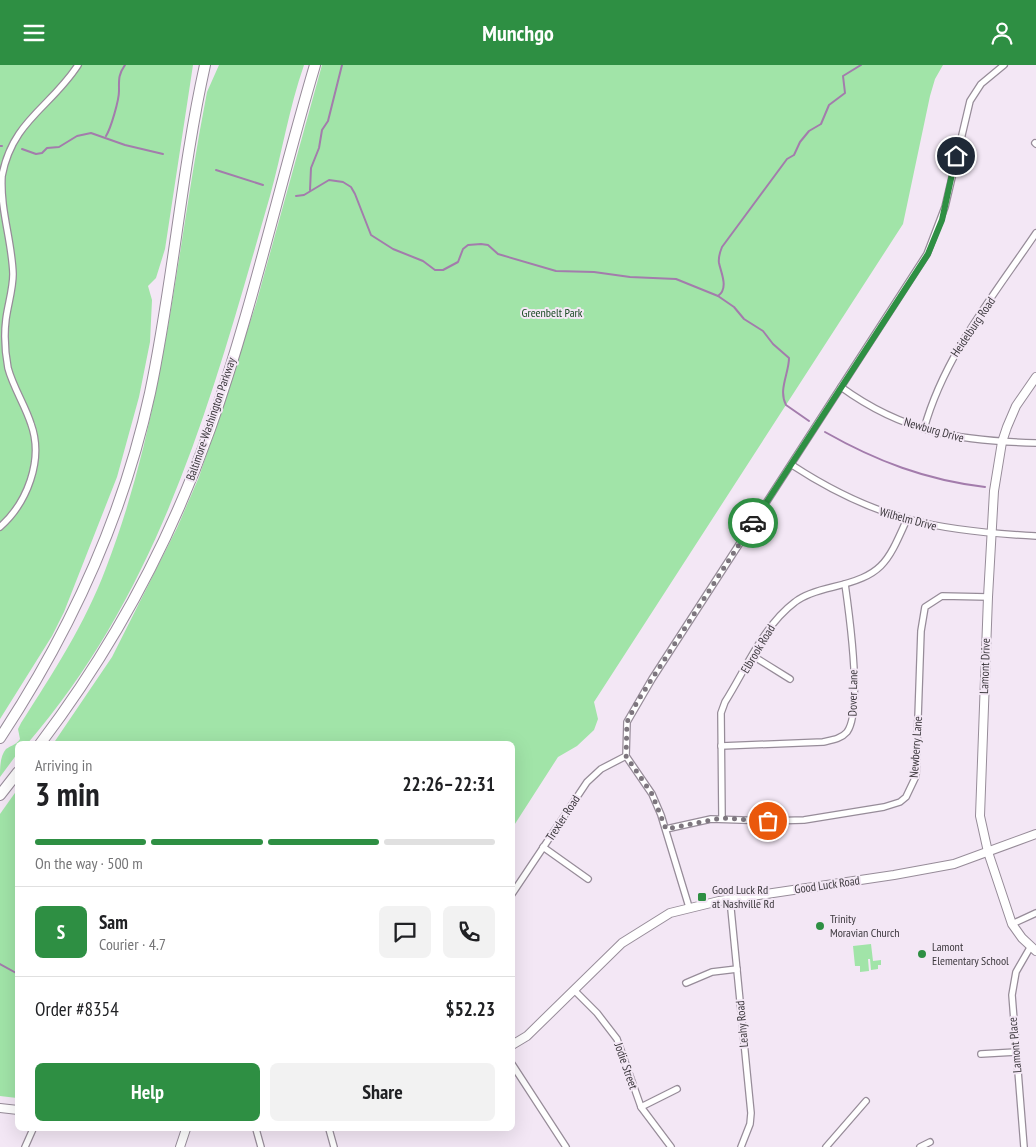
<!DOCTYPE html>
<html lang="en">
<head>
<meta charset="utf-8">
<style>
  :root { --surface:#fff; --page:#f2f2f2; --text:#202124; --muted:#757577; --line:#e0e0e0; --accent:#2e8f43 }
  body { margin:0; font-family:"PT Sans Narrow",sans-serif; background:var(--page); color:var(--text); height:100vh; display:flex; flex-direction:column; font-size:19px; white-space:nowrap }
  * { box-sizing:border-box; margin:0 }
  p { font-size:16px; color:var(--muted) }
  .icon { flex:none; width:28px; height:28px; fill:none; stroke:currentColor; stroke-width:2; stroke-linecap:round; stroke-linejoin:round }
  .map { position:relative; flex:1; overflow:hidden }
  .details { position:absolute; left:15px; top:676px; width:500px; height:390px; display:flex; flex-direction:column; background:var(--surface); border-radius:8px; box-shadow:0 5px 20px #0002 }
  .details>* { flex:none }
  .pin { position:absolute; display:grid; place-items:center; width:42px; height:42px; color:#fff; margin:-21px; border:2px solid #fff; border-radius:50%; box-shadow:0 1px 5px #0007 }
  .courier { position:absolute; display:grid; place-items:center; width:50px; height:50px; margin:-25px; border:4px solid #2e8f43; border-radius:50%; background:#fff; color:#222; box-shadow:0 1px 6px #0007 }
  .headline em { font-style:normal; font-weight:800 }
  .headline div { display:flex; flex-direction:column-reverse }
  .headline { display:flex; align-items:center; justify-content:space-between; height:85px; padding:0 20px }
  h1 { font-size:32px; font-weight:800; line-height:38px }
  .bar { display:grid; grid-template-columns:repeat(4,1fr); gap:8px 5px; align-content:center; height:60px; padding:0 20px }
  .bar i { height:6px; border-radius:4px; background:var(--line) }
  .bar .on { background:var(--accent) }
  .bar p { grid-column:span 4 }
  .line { display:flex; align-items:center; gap:12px; padding:0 20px; border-top:1px solid var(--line) }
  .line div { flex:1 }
  .round { display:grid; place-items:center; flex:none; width:52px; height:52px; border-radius:8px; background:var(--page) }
  .action { display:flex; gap:10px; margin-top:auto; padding:10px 20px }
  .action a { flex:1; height:58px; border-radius:8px; background:var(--accent); color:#fff; font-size:20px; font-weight:800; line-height:58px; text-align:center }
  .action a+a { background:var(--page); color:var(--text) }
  header { display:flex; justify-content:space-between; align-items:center; height:65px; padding:0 20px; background:var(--accent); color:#fff; font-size:22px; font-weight:800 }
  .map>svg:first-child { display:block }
</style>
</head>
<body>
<header><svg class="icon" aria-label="menu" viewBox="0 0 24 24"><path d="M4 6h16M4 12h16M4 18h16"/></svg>Munchgo<svg class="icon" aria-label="person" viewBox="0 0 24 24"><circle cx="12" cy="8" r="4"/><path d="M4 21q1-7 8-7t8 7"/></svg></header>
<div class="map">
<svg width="1036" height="1082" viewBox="0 0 1036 1082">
  <rect width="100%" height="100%" fill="#f3e7f5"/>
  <!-- green -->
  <g fill="#a1e4a8">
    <polygon points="0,0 193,0 165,184 156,213 148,221 152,235 150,277 139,332 117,412 64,547 52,571 0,654"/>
    <path d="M219,0H304C289,43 282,88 270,131C214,325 163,522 27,679H18L17,689L0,712C0,703 0,691 6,684C12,680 16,680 20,674L18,664L21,658C53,608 85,559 106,503C165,350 176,186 207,27Z"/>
    <polygon points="322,0 943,0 935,14 930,31 903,159 594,637 598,654 594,665 577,681 558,692 513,762 512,679 53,679 112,592 177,463 199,412 256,239"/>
    <polygon points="17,725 18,1033 17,1033 0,1031 0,749"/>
    <polygon points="871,879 873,896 881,895 881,900 878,900 878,904 871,905 870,894 868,894 869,906 860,907 860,901 855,901 853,881"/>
  </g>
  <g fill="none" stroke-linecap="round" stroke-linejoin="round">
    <!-- stream -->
    <g stroke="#a37cac" stroke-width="2">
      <path d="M106,71C111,63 119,35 119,26C119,15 118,10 125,0"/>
      <polyline points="0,81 2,81"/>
      <polyline points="22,84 36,89 42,88 47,83 59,82 77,71 91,68 125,80 163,89"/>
      <polyline points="216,105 263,120"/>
      <polyline points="310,125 311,103 319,83 322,65 328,56 342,0"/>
      <path d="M296,131L304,130L329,115L343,117L351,122L355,129L371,170L393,184L423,196L435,205H443L458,197L463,184L468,180L481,179L488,180L498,189L556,206L594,207L630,212L676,214L718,231C729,223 721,208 719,198C718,192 720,187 722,182L787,94L794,90L800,77L809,66L821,59L829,40L845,28L843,11L861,0"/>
      <path d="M718,231L734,242L744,254L763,266L773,279L789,293C789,308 778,325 786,340L809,356"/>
      <path d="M825,367C876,396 926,415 985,422"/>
      <polyline points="0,899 18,909"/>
    </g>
    <!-- street casing -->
    <g stroke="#978c99" stroke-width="8">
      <g id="street">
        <polyline points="1035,78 1036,79"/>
        <path d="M841,322C904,368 961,376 1036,378"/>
        <path d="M924,364C944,291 994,230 1036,168"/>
        <path d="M792,400C876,455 937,466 1036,471"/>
        <path d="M0,462C27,438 44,395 31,359C25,340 13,322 8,303C5,287 4,270 6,254C8,239 13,224 13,209C12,176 0,145 2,111C12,56 51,42 78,0"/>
        <polyline points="753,591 790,614"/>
        <path d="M721,681L823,677C832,675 841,674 847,667C863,645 849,547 845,519"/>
        <path d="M722,753L721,648L725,637C746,604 763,561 795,537C805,529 820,525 833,522C883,510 887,499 907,454"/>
        <polyline points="666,764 711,754 768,756 804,755 884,742 900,737 906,732 916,711 921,566 925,542 942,531 988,532"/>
        <polyline points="543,782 588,814"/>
        <polyline points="512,829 587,717 601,704 626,691"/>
        <polyline points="730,834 751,1048 750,1059 741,1082"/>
        <polyline points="689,842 661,750 652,729 626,691 627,657 652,614 927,189 945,142 970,36 981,19 1004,0"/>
        <polyline points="1012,859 1036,848"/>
        <polyline points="686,918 712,907 737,904"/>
        <polyline points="574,925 597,948 617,974 641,1042 671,1082"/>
        <polyline points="981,989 1016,987"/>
        <polyline points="512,999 566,1082"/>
        <polyline points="641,1042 677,1024"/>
        <polyline points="256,1064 261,1082"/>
        <polyline points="329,1064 334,1082"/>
        <polyline points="25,1082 33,1064"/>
        <polyline points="826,1082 866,1036"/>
        <polyline points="920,1082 930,1077"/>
        <polyline points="1024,1082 1012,930 1016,907 1031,881"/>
      </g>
    </g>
    <!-- secondary casing -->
    <g stroke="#978c99" stroke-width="10">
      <g id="secondary">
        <polyline points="1036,312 1016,341 1007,362 1002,377 994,426 988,532 980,751 988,787 1012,859 1022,873 1036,886"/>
        <polyline points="512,980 527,971 622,878 670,848 719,836 894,810 954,799 1036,769"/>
        <polyline points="0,1043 18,1045"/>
        <polyline points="180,1082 186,1064"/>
      </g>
    </g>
    <!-- highway casing -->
    <g stroke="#978c99" stroke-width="12">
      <g id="highway">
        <path d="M0,673C70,567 123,452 150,328C173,220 181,108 205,0"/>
        <path d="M40,679C112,584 170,477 210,364C252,245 279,121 315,0"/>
        <polyline points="0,730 18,707"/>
      </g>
    </g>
    <!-- street -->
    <use href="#street" stroke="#fff" stroke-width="5.5"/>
    <!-- secondary -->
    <use href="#secondary" stroke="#fff" stroke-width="8"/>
    <!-- highway -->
    <use href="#highway" stroke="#fff" stroke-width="10"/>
  </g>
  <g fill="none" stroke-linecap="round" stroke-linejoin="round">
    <!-- done -->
    <polyline stroke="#7d767e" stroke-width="5" stroke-dasharray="0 9" points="753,458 637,637 627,657 626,691 652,729 666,764 722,753 768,756"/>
    <!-- route -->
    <polyline stroke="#2e8f43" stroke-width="6" points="753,458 928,189 942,155 956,91"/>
  </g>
  <!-- markers -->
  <g fill="#2e8f43" stroke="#f3e7f5" stroke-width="2">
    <rect x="697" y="827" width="10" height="10" rx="2.5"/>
    <circle cx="820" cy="861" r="5"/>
    <circle cx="922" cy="889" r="5"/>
  </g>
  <g text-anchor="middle" stroke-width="4" stroke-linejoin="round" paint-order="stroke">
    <!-- park labels -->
    <g font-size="12" fill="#1a4a23" stroke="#f3e7f5">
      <text x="552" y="252">Greenbelt Park</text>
    </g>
    <!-- street labels -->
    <g font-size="12" fill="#3d393e" stroke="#f3e7f5">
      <text transform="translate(973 262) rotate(-56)" y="4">Heidelburg Road</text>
      <text transform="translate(211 354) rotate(-71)" y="4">Baltimore-Washington Parkway</text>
      <text transform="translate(934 365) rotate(16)" y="4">Newburg Drive</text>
      <text transform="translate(908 454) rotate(15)" y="4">Wilhelm Drive</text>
      <text transform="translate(758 584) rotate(-59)" y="4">Elbrook Road</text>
      <text transform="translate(985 601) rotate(-88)" y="4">Lamont Drive</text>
      <text transform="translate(853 628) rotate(-89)" y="4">Dover Lane</text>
      <text transform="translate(916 682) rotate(-86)" y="4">Newberry Lane</text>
      <text transform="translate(563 753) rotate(-57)" y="4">Trexler Road</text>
      <text transform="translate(827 820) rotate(-8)" y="4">Good Luck Road</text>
      <text transform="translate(742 959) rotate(-95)" y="4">Leahy Road</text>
      <text transform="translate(1015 980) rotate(-95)" y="4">Lamont Place</text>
      <text transform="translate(626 1001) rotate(71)" y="4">Jodie Street</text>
    </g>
    <!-- poi labels -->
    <g font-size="12" fill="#3d393e" stroke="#f3e7f5" text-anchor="start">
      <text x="712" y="829">Good Luck Rd<tspan x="712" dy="14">at Nashville Rd</tspan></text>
      <text x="830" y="858">Trinity<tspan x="830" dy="14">Moravian Church</tspan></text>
      <text x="932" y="886">Lamont<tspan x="932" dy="14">Elementary School</tspan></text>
    </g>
  </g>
</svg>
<div class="pin" style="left:768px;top:756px;background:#ea580c"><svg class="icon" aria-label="bag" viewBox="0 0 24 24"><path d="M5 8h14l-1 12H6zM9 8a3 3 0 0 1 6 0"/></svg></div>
<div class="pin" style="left:956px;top:91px;background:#1f2937"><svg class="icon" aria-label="home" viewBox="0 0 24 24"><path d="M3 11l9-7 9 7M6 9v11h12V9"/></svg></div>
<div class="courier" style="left:753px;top:458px"><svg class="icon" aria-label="car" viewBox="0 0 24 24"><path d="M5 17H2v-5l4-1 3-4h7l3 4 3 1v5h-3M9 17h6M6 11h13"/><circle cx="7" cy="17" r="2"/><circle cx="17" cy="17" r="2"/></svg></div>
<section class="details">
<div class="headline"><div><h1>3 min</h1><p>Arriving in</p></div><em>22:26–22:31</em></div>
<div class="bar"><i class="on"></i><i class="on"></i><i class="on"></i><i></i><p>On the way · 500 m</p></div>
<div class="line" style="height:90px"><b class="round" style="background:var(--accent);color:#fff">S</b><div><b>Sam</b><p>Courier · 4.7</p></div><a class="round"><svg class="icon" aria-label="chat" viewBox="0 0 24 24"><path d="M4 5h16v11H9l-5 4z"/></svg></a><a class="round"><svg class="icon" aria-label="phone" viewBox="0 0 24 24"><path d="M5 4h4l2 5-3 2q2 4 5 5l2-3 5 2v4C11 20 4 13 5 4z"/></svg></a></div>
<div class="line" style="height:65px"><div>Order #8354</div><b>$52.23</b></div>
<div class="action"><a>Help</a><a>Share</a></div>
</section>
</div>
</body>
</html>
